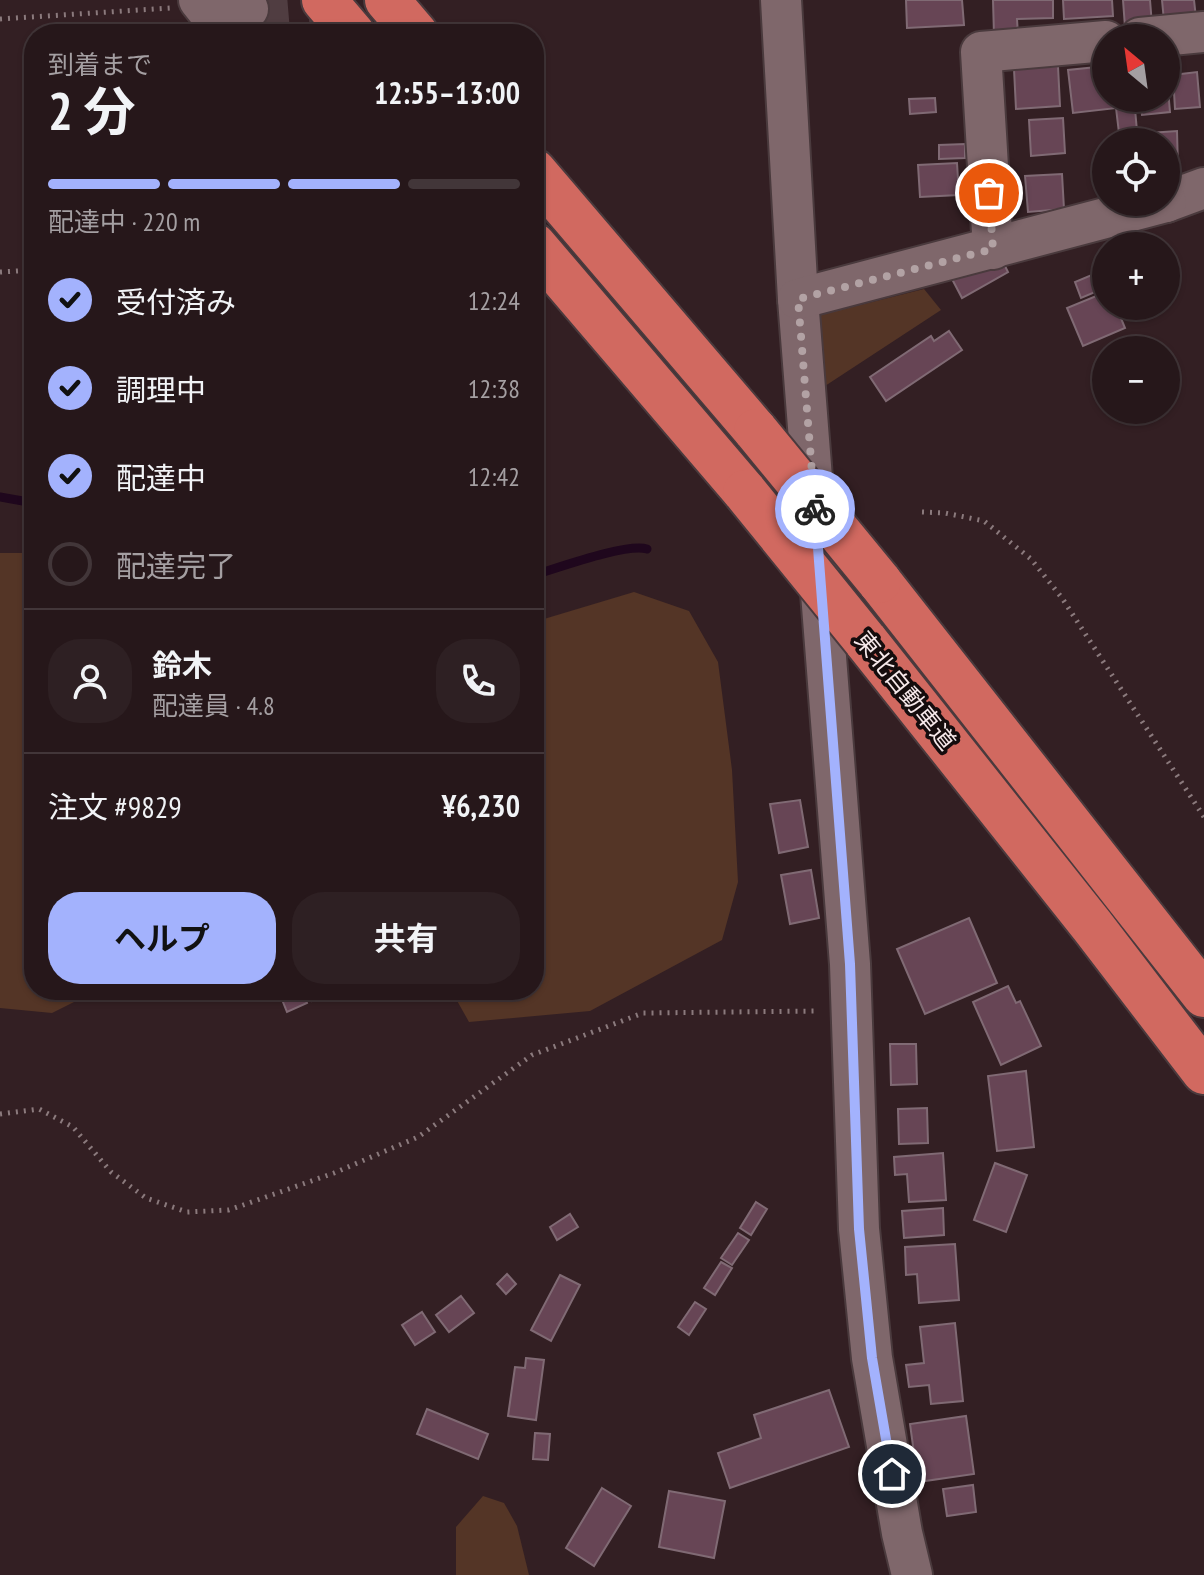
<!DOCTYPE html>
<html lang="ja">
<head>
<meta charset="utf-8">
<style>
  :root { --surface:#26171a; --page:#2e2023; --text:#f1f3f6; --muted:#a49fa2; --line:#423639; --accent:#a3b2fd }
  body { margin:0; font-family:"PT Sans Narrow","Noto Sans JP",sans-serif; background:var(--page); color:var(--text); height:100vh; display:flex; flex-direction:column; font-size:30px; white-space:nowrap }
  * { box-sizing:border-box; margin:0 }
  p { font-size:26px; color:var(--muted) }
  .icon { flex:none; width:44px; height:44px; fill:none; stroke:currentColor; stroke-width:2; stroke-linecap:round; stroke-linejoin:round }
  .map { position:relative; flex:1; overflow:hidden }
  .sheet { position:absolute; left:24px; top:24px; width:520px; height:976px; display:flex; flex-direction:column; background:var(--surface); border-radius:32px; box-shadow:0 2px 6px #0004,0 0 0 2px var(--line) }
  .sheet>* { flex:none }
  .needle { width:52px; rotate:331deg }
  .controls { position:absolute; left:1092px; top:24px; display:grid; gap:16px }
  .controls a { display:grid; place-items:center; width:88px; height:88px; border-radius:50%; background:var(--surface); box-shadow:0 2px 6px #0004,0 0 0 2px var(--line); font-size:40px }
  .pin { position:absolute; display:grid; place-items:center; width:68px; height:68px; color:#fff; margin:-34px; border:4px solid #fff; border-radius:50%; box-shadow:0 2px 8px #0007 }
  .courier { position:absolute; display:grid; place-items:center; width:80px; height:80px; margin:-40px; border:6px solid #a3b2fd; border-radius:50%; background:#fff; color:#222; box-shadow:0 2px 10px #0007 }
  .overview em { font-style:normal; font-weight:700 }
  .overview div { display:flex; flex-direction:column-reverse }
  .overview { display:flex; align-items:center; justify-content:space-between; height:136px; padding:0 24px }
  h1 { font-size:52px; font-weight:700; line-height:60px }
  .bar { display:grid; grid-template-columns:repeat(4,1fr); gap:12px 8px; align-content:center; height:96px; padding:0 24px }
  .bar i { height:10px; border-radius:6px; background:var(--line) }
  .bar .active { background:var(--accent) }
  .bar p { grid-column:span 4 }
  .line { display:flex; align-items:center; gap:20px; padding:0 24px; border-top:2px solid var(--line) }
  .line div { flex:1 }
  .round { display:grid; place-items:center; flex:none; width:84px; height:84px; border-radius:32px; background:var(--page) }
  ol { padding:0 24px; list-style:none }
  li { display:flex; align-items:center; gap:24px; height:88px }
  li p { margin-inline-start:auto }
  li .icon { padding:8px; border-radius:50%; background:var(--accent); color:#111; stroke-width:4 }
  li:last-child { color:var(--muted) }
  li i { width:44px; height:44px; border:4px solid var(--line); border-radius:50% }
  .cta { display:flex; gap:16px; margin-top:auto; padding:16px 24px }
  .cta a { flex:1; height:92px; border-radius:32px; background:var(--accent); color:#111; font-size:32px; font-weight:700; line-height:92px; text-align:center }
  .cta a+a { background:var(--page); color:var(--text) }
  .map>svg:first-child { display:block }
</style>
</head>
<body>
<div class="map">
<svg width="1204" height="1575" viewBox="0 0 1204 1575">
  <rect width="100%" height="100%" fill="#331f23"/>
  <!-- green -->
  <g fill="#543526">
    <polygon points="924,289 941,310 825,386 816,316"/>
    <polygon points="0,553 34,553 34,990 98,990 52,1013 0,1008"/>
    <polygon points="634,592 689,611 718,662 732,770 738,882 722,940 590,1011 469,1022 451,990 534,990 534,622"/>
    <polygon points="483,1496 504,1503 517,1526 529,1575 456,1575 456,1527"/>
  </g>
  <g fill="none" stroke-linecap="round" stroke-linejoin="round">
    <!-- stream -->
    <g stroke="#1f071d" stroke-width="9">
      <polyline points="0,497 34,503"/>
      <path d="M534,575C558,568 626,543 647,549"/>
    </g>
  </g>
  <!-- building -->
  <g fill="#674555" stroke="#806a74" stroke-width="2">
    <polygon points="906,0 962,0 964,25 907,28"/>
    <polygon points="993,0 1053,0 1053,18 1017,19 1018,35 994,35"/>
    <polygon points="1063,0 1112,0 1113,16 1064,19"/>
    <polygon points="1123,0 1150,0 1152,25 1125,27"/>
    <polygon points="1162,0 1194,0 1196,18 1164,21"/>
    <polygon points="1058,66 1060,106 1016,109 1014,69"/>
    <polygon points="1106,66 1106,98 1134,98 1137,131 1119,133 1116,108 1073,113 1068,70"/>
    <polygon points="1197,72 1200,107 1175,109 1173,75"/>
    <polygon points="1167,78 1170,112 1142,115 1140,98 1166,98"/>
    <polygon points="935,98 936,112 910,114 909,99"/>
    <polygon points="1063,118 1065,153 1031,156 1029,120"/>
    <polygon points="1177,131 1178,168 1166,168 1166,142 1150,142 1149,133"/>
    <polygon points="965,144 965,158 939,159 939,145"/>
    <polygon points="957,163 959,195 920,197 918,165"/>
    <polygon points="1062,174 1064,209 1028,212 1025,176"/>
    <polygon points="1002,260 1008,272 962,298 951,277"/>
    <polygon points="1094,274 1100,290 1081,298 1075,282"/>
    <polygon points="1106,292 1106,306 1116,306 1125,328 1083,346 1067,308"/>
    <polygon points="949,331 962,350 886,401 870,377 931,336 934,341"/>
    <polygon points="800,800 808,847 779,853 770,804"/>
    <polygon points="811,870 819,918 790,924 781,875"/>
    <polygon points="969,918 997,983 925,1014 897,949"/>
    <polygon points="1008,986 1016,1003 1020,1001 1041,1046 1001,1065 973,1002"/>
    <polygon points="283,990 302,990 307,1003 287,1012 279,992"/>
    <polygon points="307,990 331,990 332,993 312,1001"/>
    <polygon points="890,1044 916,1044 917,1084 891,1085"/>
    <polygon points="1026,1071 1034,1147 997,1151 988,1076"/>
    <polygon points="927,1108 928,1143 899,1144 898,1109"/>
    <polygon points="943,1153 946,1200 909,1202 907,1174 895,1175 894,1157"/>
    <polygon points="995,1163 1027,1175 1006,1232 974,1220"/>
    <polygon points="756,1202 767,1209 751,1235 740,1228"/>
    <polygon points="943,1208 944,1235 904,1238 902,1211"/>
    <polygon points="570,1214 578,1227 557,1240 550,1227"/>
    <polygon points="738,1233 749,1240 732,1265 721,1258"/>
    <polygon points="955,1244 959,1300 919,1303 917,1274 906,1275 905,1247"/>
    <polygon points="721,1262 732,1268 715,1295 704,1288"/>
    <polygon points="507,1274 516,1284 506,1294 497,1284"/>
    <polygon points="560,1275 580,1285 551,1341 531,1330"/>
    <polygon points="461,1296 474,1313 449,1332 436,1315"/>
    <polygon points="695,1302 706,1309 689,1335 678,1327"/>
    <polygon points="422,1312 435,1332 415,1345 402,1325"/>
    <polygon points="955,1323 963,1401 931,1404 929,1385 909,1387 906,1365 924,1363 920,1327"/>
    <polygon points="526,1358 544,1360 536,1420 508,1416 515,1367 525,1368"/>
    <polygon points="829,1390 849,1447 730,1488 718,1453 761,1438 754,1415"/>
    <polygon points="427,1409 488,1434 478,1459 417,1434"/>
    <polygon points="966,1416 974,1474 918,1482 910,1424"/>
    <polygon points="535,1433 550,1434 548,1460 533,1459"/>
    <polygon points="973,1485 976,1512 947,1516 943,1489"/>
    <polygon points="602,1488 631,1506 594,1566 566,1548"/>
    <polygon points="669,1491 725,1501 714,1558 659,1547"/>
  </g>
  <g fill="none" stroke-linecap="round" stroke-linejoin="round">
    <!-- minor-tunnel -->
    <polyline stroke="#503d41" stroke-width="40" stroke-dasharray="40 20" stroke-linecap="butt" points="248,9 356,0"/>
    <!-- minor casing -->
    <g stroke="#4a3a3d" stroke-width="44">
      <g id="minor">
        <polyline points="199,0 207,10 248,9"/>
        <polyline points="781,0 798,299 850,964 859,1229 872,1358 902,1533 912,1575"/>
        <polyline points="1140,38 1204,32"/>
        <polyline points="1166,202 1204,188"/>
        <polyline points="993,249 981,52 1106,41"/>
        <polyline points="798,299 1166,202"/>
      </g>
    </g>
    <!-- highway casing -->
    <g stroke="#4a3a3d" stroke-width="48">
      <g id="highway">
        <polyline points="324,0 353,34"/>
        <polyline points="387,0 416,34"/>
        <polyline points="534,171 756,431"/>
        <polyline points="534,245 745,492"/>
        <polyline points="879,581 1204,995"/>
        <polyline points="865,640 1093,927 1204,1072"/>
      </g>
    </g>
    <!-- path -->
    <g stroke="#8b7a7d" stroke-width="5" stroke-dasharray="2 6" stroke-linecap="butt">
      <polyline points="0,19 170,8"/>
      <polyline points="0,272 34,270"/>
      <polyline points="922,512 945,513 984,521 1031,559 1062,598 1204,817"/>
      <polyline points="0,1114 39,1109 73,1127 111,1172 146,1198 187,1212 229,1210 334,1173 418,1137 532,1055 643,1013 818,1011"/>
    </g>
    <!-- minor -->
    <use href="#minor" stroke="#7f676b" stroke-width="40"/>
    <!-- highway -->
    <use href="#highway" stroke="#d16960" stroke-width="44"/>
    <!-- highway-bridge casing -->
    <g stroke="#4a3a3d" stroke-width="48" stroke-linecap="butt">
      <g id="highway-bridge">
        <polyline points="756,431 879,581"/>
        <polyline points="745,492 865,640"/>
      </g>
    </g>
    <!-- highway-bridge -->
    <use href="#highway-bridge" stroke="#d16960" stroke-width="44"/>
  </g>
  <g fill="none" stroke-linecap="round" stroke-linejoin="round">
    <!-- done -->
    <polyline stroke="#b2a2a4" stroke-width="8" stroke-dasharray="0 14.4" points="815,509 798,299 993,249 989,193"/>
    <!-- route -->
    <polyline stroke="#a3b2fd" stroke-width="10" points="815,509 850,964 859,1229 872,1358 892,1474"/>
  </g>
  <g text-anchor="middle" stroke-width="7" stroke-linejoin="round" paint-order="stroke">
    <!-- street labels -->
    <g font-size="24" fill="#f6e8ea" stroke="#150c0d">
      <text transform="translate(905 691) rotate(51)" y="8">東北自動車道</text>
    </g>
  </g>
</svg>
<div class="controls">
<a><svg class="needle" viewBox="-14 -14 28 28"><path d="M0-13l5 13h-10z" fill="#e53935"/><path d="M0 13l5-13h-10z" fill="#a49fa2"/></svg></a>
<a><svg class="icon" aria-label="locate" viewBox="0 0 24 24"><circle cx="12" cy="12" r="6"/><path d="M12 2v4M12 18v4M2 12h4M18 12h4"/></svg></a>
<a>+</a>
<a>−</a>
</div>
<div class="pin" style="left:989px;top:193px;background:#ea580c"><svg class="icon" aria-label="bag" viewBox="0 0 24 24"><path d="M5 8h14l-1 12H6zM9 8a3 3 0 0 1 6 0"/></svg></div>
<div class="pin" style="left:892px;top:1474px;background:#1f2937"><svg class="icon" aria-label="home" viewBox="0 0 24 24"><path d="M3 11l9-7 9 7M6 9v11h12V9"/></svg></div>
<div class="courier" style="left:815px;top:509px"><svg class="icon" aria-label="bike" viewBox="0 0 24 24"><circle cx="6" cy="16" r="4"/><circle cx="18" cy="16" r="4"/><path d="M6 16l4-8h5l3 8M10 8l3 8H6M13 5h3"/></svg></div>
<section class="sheet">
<div class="overview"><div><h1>2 分</h1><p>到着まで</p></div><em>12:55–13:00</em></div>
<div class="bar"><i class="active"></i><i class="active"></i><i class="active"></i><i></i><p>配達中 · 220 m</p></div>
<ol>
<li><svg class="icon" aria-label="check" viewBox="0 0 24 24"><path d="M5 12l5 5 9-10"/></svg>受付済み<p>12:24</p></li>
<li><svg class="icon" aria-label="check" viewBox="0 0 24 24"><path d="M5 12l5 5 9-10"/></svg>調理中<p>12:38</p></li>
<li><svg class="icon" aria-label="check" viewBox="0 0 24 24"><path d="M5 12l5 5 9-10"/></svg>配達中<p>12:42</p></li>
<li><i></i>配達完了</li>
</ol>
<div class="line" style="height:144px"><a class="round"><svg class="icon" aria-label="person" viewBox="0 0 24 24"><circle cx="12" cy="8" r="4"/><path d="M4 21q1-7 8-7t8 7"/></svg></a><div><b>鈴木</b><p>配達員 · 4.8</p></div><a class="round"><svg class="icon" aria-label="phone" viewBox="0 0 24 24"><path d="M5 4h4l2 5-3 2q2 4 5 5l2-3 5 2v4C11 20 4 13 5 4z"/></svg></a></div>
<div class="line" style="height:104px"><div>注文 #9829</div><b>¥6,230</b></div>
<div class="cta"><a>ヘルプ</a><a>共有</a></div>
</section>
</div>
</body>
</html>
